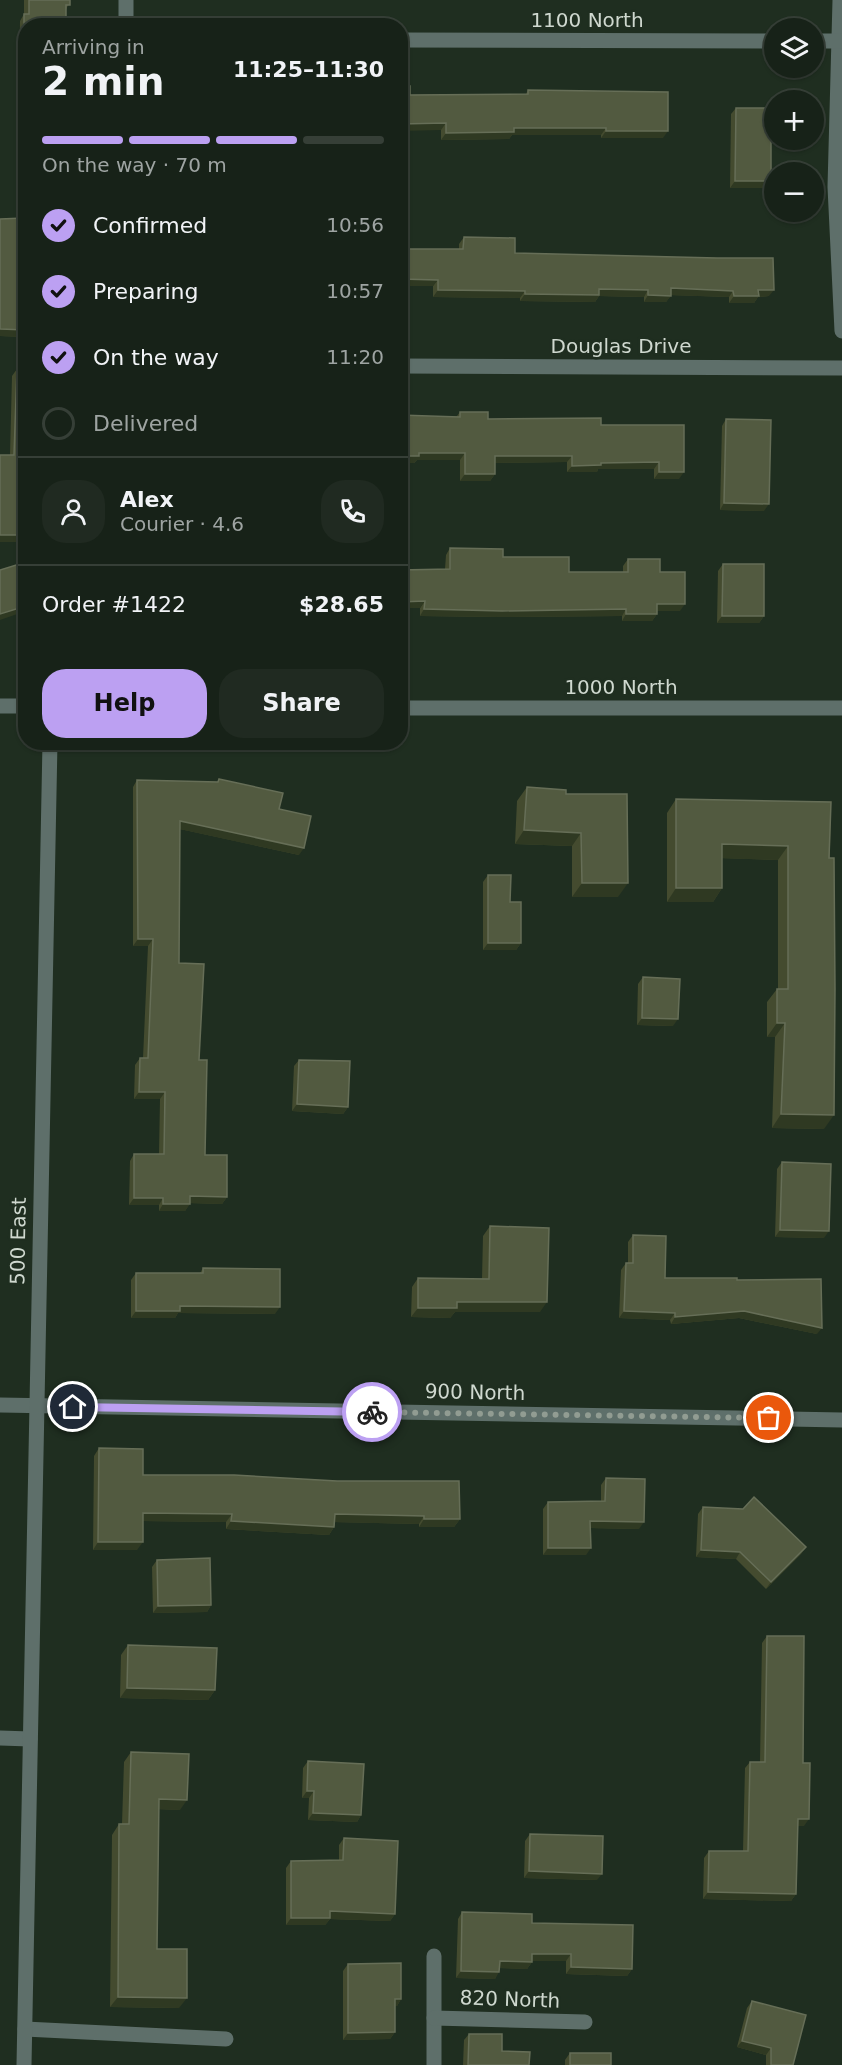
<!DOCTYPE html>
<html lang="en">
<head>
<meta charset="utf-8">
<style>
  :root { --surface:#172218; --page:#202a21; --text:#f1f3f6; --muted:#9ea4a2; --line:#363f37; --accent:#bca0f2 }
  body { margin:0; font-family:"DejaVu Sans",sans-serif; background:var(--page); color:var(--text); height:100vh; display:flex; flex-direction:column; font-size:22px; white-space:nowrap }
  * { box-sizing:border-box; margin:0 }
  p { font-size:20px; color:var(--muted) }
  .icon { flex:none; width:33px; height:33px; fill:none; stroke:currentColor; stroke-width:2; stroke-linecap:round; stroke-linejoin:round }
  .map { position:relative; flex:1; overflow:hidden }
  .side { position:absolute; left:18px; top:18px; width:390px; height:732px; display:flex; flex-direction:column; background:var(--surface); border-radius:24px; box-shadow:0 2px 4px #0004,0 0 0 2px var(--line) }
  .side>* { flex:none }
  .tools { position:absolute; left:764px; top:18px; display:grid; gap:12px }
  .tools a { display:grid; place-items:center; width:60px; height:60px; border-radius:50%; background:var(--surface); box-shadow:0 2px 4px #0004,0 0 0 2px var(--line); font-size:30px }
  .pin { position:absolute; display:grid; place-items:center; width:51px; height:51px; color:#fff; margin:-26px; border:3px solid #fff; border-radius:50%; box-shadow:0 2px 6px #0007 }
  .courier { position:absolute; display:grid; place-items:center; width:60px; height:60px; margin:-30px; border:4px solid #bca0f2; border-radius:50%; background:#fff; color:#222; box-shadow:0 2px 8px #0007 }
  .head em { font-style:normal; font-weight:700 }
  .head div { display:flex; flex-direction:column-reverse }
  .head { display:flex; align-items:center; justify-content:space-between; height:102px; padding:0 24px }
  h1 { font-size:39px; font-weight:700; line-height:45px }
  .bar { display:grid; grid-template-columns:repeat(4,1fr); gap:9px 6px; align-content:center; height:72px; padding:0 24px }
  .bar i { height:8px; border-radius:4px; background:var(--line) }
  .bar .active { background:var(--accent) }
  .bar p { grid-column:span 4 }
  .line { display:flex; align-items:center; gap:15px; padding:0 24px; border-top:2px solid var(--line) }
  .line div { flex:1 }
  .round { display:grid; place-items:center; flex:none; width:63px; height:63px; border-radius:24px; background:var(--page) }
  ol { padding:0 24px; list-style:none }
  li { display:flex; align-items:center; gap:18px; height:66px }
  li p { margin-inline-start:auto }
  li .icon { padding:6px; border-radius:50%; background:var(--accent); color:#111; stroke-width:4 }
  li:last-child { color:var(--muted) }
  li i { width:33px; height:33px; border:3px solid var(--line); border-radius:50% }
  .action { display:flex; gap:12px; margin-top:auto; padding:12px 24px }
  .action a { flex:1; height:69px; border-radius:24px; background:var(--accent); color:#111; font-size:24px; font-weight:700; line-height:69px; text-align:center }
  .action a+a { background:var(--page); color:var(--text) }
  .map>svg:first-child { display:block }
</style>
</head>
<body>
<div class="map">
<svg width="842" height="2065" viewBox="0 0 842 2065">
  <rect width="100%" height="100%" fill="#1f2e20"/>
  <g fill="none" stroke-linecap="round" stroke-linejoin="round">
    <!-- minor -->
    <g stroke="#5e6f6a" stroke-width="15">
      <polyline points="840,0 835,187 842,331"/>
      <polyline points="126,26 126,0"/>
      <polyline points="400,40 774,41"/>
      <polyline points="813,41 839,41"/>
      <polyline points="400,366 842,368"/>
      <polyline points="0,706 26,706"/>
      <polyline points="400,708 842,708"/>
      <polyline points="0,1405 842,1420"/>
      <polyline points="0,1738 30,1739"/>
      <polyline points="434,1956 434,2065"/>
      <polyline points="434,2018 585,2022"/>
      <polyline points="25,2029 226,2039"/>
      <polyline points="24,2065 50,742"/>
    </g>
  </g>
  <!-- wall -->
  <g fill="#444b2f">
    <polygon points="24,0 70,0 66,10 26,93 19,93 20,21 24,14"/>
    <polygon points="528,90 663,138 601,138 601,135 512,135 509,139 441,140 441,130 410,95 526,94"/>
    <polygon points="736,108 766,188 730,188 731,114"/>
    <polygon points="26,113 26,337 0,336 19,218 19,192 22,187"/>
    <polygon points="464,237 515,253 769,296 758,297 754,303 729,303 729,297 671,295 666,302 644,302 644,297 599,296 595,302 520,301 520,298 433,297 433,286 459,249 459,244"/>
    <polygon points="17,369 26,369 26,541 24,542 0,542 0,455 10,455 12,376"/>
    <polygon points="460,412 488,419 601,425 684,425 679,479 654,479 654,469 598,469 597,472 567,472 567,462 495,463 495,474 490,481 460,481 460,460 417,460 414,463 400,463 457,416"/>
    <polygon points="726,419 764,511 720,510 722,426"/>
    <polygon points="450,548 503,557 569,572 623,572 623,566 628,559 660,572 680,611 657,611 657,614 652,621 622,621 622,616 497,617 420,616 420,608 445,569 446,555"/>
    <polygon points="723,564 764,616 759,623 717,623 718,571"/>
    <polygon points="219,779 279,809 299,855 180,829 179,963 199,1060 205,1155 227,1197 222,1204 190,1203 185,1211 159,1211 159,1205 129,1205 130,1161 134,1154 159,1154 160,1099 134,1099 135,1065 140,1058 143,1058 148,946 133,946 133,787 137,780 217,782"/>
    <polygon points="527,787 566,794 618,897 572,897 572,846 515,844 517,801"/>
    <polygon points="676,799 831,802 824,1129 772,1128 775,1037 767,1037 767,1002 777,989 778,989 778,860 722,858 722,888 713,902 667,902 667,813"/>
    <polygon points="488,875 510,902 521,943 516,950 483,950 483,882"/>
    <polygon points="643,977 673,1026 637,1025 638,984"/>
    <polygon points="299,1060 348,1107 343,1114 292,1111 294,1066"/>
    <polygon points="782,1162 824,1238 775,1237 777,1169"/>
    <polygon points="490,1226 540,1312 455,1312 450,1318 411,1317 412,1287 418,1278 482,1279 483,1236"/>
    <polygon points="633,1235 665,1278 737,1280 817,1334 739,1318 671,1324 670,1320 619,1318 621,1270 626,1263 628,1263 628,1242"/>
    <polygon points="203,1268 275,1314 178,1313 175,1318 131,1318 131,1280 136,1273 200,1273"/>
    <polygon points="99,1448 143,1475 460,1519 454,1527 419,1527 419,1524 335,1522 334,1527 329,1535 226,1529 226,1522 143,1521 137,1550 93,1550 94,1456"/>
    <polygon points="606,1478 639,1529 591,1528 586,1555 543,1555 543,1509 548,1502 601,1501 601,1485"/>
    <polygon points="703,1507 806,1547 801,1554 766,1589 736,1559 696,1557 698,1514"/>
    <polygon points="157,1560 211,1605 207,1612 153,1613 152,1567"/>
    <polygon points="767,1636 803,1763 804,1826 798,1826 796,1894 791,1901 703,1899 704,1858 709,1851 743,1851 745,1768 750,1762 760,1762 762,1643"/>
    <polygon points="128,1645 215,1690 208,1700 120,1698 121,1655"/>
    <polygon points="131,1752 180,1810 158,1809 157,1949 179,2008 110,2007 112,1835 119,1824 122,1824 124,1762"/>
    <polygon points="308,1761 361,1815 357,1822 308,1820 309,1798 302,1798 303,1768"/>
    <polygon points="530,1834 597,1880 524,1878 525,1841"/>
    <polygon points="344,1838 395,1914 390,1921 330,1919 325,1925 286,1925 286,1868 291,1861 339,1860 339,1845"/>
    <polygon points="462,1912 532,1923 632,1969 627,1976 566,1974 566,1961 532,1961 532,1962 527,1969 500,1968 495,1979 456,1978 458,1919"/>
    <polygon points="348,1964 401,1999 397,2006 395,2006 395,2032 390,2039 343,2040 343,1971"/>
    <polygon points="752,2001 793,2065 766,2065 766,2055 737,2047 747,2008"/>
    <polygon points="469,2034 502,2051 529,2065 463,2065 464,2040"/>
    <polygon points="570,2053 611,2065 565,2065 565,2060"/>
  </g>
  <!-- shaded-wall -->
  <g fill="#2f3922">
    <polygon points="24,86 26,86 26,93 19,93"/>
    <polygon points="446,123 441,130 400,131 400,124"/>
    <polygon points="514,128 606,128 601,135 512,135 509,139 441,140 446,133"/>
    <polygon points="606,131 668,131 663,138 601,138"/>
    <polygon points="735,181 771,181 766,188 730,188"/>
    <polygon points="400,279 438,280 433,286 400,286"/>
    <polygon points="671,288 733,291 729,297 666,295"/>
    <polygon points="599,289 648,290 644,297 599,296 595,302 520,301 525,294"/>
    <polygon points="438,290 525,291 520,298 433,297"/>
    <polygon points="758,290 774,290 769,296 758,297 754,303 729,303 734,296"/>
    <polygon points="648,295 671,296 666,302 644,302"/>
    <polygon points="0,329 26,330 26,337 0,336"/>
    <polygon points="419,453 465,453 460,460 417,460 414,463 400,463 400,456"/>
    <polygon points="495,456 572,456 567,462 490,463"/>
    <polygon points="659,462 654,469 598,469 597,472 567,472 572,466 601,463"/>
    <polygon points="659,472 684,472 679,479 654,479"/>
    <polygon points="465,474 495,474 490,481 460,481"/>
    <polygon points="724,503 769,504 764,511 720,510"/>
    <polygon points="0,535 26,535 26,541 24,542 0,542"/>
    <polygon points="425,601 420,608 400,608 400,602"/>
    <polygon points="657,604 685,604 680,611 652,611"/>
    <polygon points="26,606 26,611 0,620 0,614"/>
    <polygon points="424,609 626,609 622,616 497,617 420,616"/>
    <polygon points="626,614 657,614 652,621 622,621"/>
    <polygon points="722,616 764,616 759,623 717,623"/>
    <polygon points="180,821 304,848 299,855 175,828"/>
    <polygon points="524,830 581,833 572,846 515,844"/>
    <polygon points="722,844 788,846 778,860 713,858"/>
    <polygon points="582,883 628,883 618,897 572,897"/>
    <polygon points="676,888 722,888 713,902 667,902"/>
    <polygon points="138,939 153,939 148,946 133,946"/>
    <polygon points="488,943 521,943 516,950 483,950"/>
    <polygon points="642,1018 678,1019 673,1026 637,1025"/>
    <polygon points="777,1023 785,1023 775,1037 767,1037"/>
    <polygon points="139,1092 165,1092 160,1099 134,1099"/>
    <polygon points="297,1104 348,1107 343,1114 292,1111"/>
    <polygon points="781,1114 834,1115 824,1129 772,1128"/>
    <polygon points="190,1196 227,1197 222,1204 185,1203"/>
    <polygon points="134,1198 163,1198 159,1205 129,1205"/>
    <polygon points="163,1204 190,1204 185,1211 159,1211"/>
    <polygon points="780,1230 829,1231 824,1238 775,1237"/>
    <polygon points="457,1302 547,1302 540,1312 455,1312 450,1318 411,1317 418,1308"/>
    <polygon points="180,1306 280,1307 275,1314 178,1313 175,1318 131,1318 136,1311"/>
    <polygon points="624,1311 675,1313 670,1320 619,1318"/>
    <polygon points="744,1311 822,1328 817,1334 739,1318 671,1324 675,1317"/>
    <polygon points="143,1513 232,1514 226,1522 137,1521"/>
    <polygon points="335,1514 424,1516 419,1524 329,1522"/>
    <polygon points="424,1519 460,1519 454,1527 419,1527"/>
    <polygon points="231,1521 334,1527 329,1535 226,1529"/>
    <polygon points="590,1521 644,1522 639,1529 586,1528"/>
    <polygon points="98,1542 143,1542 137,1550 93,1550"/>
    <polygon points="806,1547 801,1554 766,1589 771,1582"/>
    <polygon points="548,1548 591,1548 586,1555 543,1555"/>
    <polygon points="701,1550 740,1552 736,1559 696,1557"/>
    <polygon points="211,1605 207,1612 153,1613 158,1606"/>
    <polygon points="127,1688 215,1690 208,1700 120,1698"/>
    <polygon points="307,1791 314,1791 309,1798 302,1798"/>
    <polygon points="159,1799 187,1800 180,1810 151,1809"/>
    <polygon points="313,1813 361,1815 357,1822 308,1820"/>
    <polygon points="798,1819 809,1819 804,1826 793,1826"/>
    <polygon points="529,1871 602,1874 597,1880 524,1878"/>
    <polygon points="708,1892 796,1894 791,1901 703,1899"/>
    <polygon points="330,1911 395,1914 390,1921 330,1919 325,1925 286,1925 291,1918"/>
    <polygon points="532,1954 571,1954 566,1961 527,1961"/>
    <polygon points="500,1961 532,1962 527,1969 495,1968"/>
    <polygon points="571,1967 632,1969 627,1976 566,1974"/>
    <polygon points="461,1971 499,1972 495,1979 456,1978"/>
    <polygon points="118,1997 187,1998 179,2008 110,2007"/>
    <polygon points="395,1999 401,1999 397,2006 390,2006"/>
    <polygon points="395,2032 390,2039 343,2040 348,2033"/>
    <polygon points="742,2041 771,2048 766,2055 737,2047"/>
  </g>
  <!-- building -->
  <g fill="#525a40" stroke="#666e57" stroke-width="1.5">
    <polygon points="29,0 70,0 70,5 66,5 66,26 26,26 26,86 24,86 24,14 29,14"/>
    <polygon points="400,86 410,86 410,95 528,94 528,90 668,92 668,131 606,131 606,128 514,128 514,132 446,133 446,123 400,124"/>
    <polygon points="736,108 771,108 771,181 735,181"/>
    <polygon points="23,185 26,185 26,330 0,329 0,219 24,218"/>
    <polygon points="464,237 515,238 515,253 717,258 773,258 774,290 758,290 759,296 734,296 733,291 671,288 671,296 648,295 648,290 599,289 599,295 525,294 525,291 438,290 438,280 400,279 400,249 463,249"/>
    <polygon points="17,369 26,369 26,535 0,535 0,455 14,455"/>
    <polygon points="460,412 488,412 488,419 601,418 601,425 684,425 684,472 659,472 659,462 601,463 601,465 572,466 572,456 495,456 495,474 465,474 465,453 419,453 419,456 400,456 400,415 460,417"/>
    <polygon points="726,419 771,420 769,504 724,503"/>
    <polygon points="450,548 503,549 503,557 569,557 569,572 628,572 628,559 660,559 660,572 685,572 685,604 657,604 657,614 626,614 626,609 502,611 424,609 425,601 400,602 400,570 450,569"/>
    <polygon points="26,562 26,606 0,614 0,570"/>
    <polygon points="723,564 764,564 764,616 722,616"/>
    <polygon points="219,779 283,793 279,809 311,816 304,848 180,821 179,963 204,964 199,1060 207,1060 205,1155 227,1155 227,1197 190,1196 190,1204 163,1204 163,1198 134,1198 134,1154 164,1154 165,1092 139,1092 140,1058 148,1058 153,939 138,939 137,780 218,782"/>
    <polygon points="527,787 566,790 566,794 627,794 628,883 582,883 581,833 524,830"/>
    <polygon points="676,799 831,802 829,858 834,858 835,989 834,1115 781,1114 785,1023 777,1023 777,989 788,989 788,846 722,844 722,888 676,888"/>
    <polygon points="488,875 511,875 510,902 521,902 521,943 488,943"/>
    <polygon points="643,977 680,979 678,1019 642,1018"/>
    <polygon points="299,1060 350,1061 348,1107 297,1104"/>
    <polygon points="782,1162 831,1164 829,1231 780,1230"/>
    <polygon points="490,1226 549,1228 547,1302 457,1302 457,1308 418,1308 418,1278 489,1279"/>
    <polygon points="633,1235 666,1236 665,1278 737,1278 737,1280 821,1279 822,1328 744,1311 675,1317 675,1313 624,1311 626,1263 633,1263"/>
    <polygon points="203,1268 280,1269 280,1307 180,1306 180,1311 136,1311 136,1273 203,1273"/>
    <polygon points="99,1448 143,1449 143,1475 234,1475 337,1481 459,1481 460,1519 424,1519 424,1516 335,1514 334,1527 231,1521 232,1514 143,1513 143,1542 98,1542"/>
    <polygon points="606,1478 645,1479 644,1522 590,1521 591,1548 548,1548 548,1502 605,1501"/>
    <polygon points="754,1497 806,1547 771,1582 740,1552 701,1550 703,1507 743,1509"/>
    <polygon points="210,1558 211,1605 158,1606 157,1560"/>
    <polygon points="767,1636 804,1636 803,1763 810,1763 809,1819 798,1819 796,1894 708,1892 709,1851 748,1851 750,1762 765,1762"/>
    <polygon points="128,1645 217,1648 215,1690 127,1688"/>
    <polygon points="131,1752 189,1754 187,1800 159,1799 157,1949 187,1949 187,1998 118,1997 119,1824 129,1824"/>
    <polygon points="308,1761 364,1764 361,1815 313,1813 314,1791 307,1791"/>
    <polygon points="530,1834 603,1836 602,1874 529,1871"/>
    <polygon points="344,1838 398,1841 395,1914 330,1911 330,1918 291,1918 291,1861 343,1860"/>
    <polygon points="462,1912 532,1914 532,1923 633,1925 632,1969 571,1967 571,1954 532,1954 532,1962 500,1961 499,1972 461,1971"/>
    <polygon points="401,1963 401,1999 395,1999 395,2032 348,2033 348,1964"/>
    <polygon points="752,2001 806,2015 793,2065 771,2065 771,2048 742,2041"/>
    <polygon points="469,2034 502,2034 502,2051 530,2052 529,2065 468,2065"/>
    <rect x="570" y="2053" width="41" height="12"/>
  </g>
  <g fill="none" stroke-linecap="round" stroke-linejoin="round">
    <!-- done -->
    <polyline stroke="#919c92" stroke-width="6" stroke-dasharray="0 10.8" points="372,1412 769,1418"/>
    <!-- route -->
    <polyline stroke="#bca0f2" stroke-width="8" points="73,1407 372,1412"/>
  </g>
  <g text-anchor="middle" stroke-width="5" stroke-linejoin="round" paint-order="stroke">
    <!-- street labels -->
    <g font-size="20" fill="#cfd8cf" stroke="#1f2e20">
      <text x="587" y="27">1100 North</text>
      <text x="621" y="353">Douglas Drive</text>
      <text x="621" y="694">1000 North</text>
      <text transform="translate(18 1241) rotate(-89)" y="7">500 East</text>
      <text transform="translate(475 1392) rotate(1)" y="7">900 North</text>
      <text transform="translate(510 1999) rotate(2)" y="7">820 North</text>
    </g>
  </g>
</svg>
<div class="tools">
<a><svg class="icon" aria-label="layers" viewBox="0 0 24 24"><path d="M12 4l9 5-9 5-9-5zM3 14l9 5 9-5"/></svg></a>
<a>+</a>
<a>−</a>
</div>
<div class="pin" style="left:769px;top:1418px;background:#ea580c"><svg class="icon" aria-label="bag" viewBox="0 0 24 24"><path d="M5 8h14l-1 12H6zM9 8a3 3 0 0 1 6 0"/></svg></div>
<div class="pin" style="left:73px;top:1407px;background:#1f2937"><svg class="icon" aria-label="home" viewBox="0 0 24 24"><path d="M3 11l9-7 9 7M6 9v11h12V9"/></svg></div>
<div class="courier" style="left:372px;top:1412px"><svg class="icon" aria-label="bike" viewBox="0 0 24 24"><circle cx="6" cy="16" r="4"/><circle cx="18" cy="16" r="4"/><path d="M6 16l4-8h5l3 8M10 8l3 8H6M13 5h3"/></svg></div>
<section class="side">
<div class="head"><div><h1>2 min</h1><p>Arriving in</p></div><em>11:25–11:30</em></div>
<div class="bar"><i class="active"></i><i class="active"></i><i class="active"></i><i></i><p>On the way · 70 m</p></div>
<ol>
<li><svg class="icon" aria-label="check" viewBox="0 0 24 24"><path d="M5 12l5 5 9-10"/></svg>Confirmed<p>10:56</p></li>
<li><svg class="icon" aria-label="check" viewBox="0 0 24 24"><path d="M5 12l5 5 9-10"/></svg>Preparing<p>10:57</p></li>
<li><svg class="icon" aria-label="check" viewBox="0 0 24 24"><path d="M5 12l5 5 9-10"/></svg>On the way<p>11:20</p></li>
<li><i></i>Delivered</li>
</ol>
<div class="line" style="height:108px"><a class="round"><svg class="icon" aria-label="person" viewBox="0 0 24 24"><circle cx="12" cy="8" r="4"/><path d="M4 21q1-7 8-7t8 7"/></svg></a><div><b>Alex</b><p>Courier · 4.6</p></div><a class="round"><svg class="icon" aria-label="phone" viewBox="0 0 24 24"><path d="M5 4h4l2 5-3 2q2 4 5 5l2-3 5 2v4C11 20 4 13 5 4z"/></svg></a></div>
<div class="line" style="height:78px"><div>Order #1422</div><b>$28.65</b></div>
<div class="action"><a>Help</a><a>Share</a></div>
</section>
</div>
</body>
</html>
